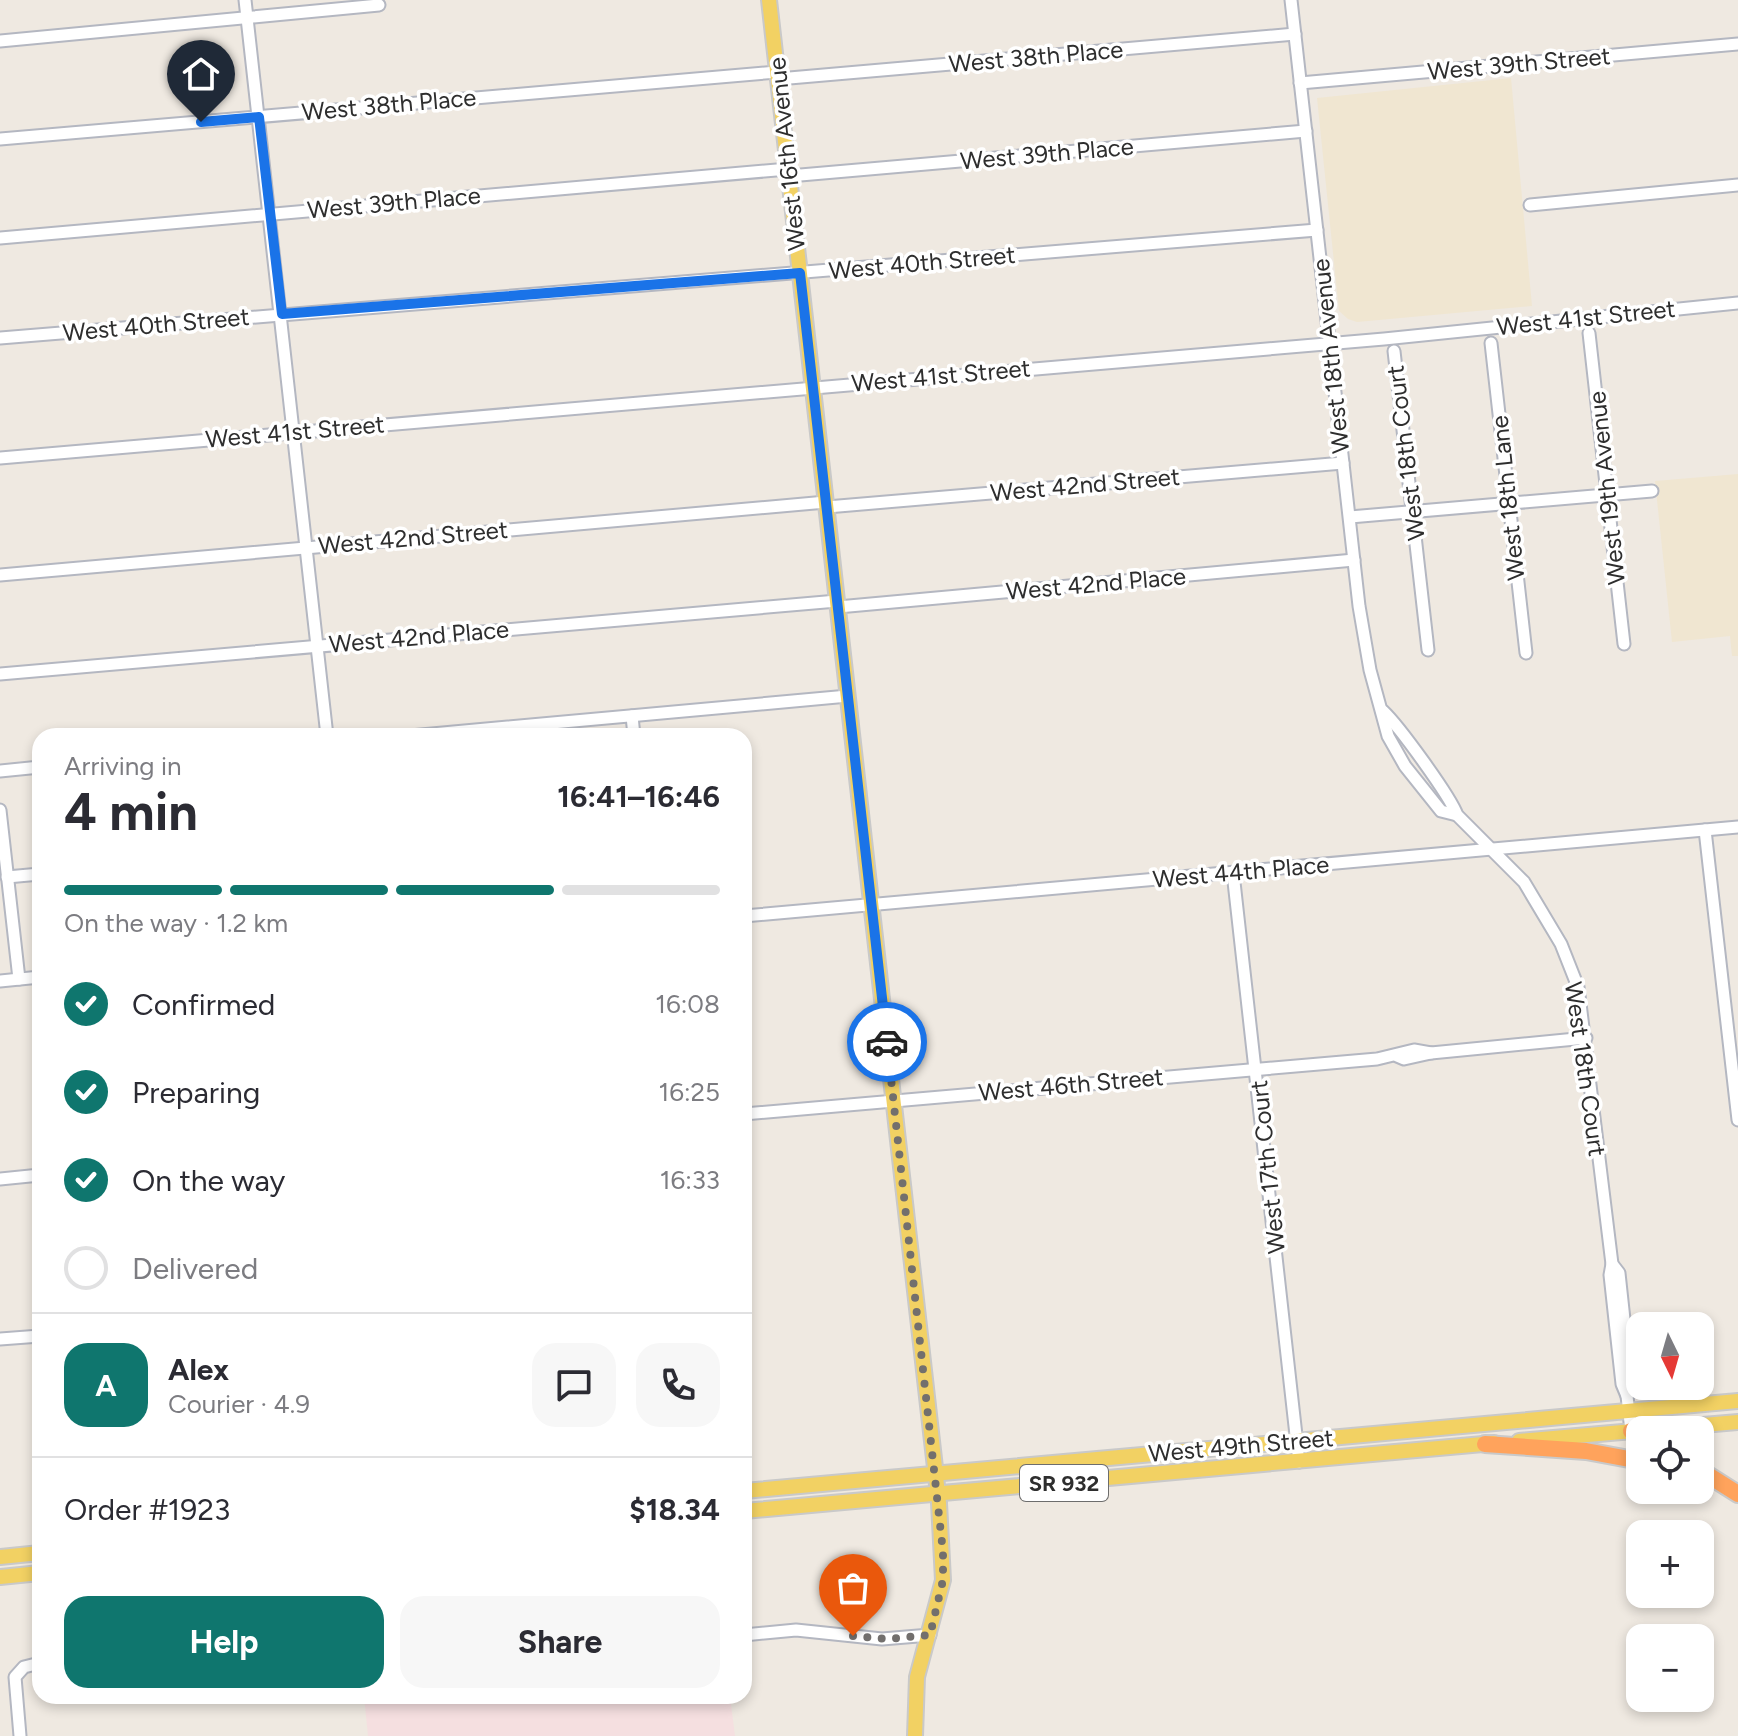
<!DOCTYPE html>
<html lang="en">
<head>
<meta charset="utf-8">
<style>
  :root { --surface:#fff; --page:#f7f7f7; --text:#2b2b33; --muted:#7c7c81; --line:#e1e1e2; --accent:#0f766e }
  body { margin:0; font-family:Figtree,sans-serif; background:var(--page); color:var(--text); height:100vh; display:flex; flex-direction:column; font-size:30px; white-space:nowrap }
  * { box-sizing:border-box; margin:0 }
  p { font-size:26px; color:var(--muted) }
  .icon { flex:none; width:44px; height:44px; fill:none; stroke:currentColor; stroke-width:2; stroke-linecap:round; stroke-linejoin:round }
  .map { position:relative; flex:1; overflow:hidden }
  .sheet { position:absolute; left:32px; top:728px; width:720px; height:976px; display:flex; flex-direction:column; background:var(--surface); border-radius:24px; box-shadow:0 4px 12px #0003 }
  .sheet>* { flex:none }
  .needle { width:52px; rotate:175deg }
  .controls { position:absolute; left:1626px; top:1312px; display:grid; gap:16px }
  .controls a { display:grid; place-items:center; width:88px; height:88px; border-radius:16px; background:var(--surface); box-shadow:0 4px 12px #0003; font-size:40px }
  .pin { position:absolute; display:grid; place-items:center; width:68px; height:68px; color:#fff; margin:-82px -34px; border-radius:50% 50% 50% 0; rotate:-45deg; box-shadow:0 0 8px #0007 }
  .pin .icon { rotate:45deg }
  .courier { position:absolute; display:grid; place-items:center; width:80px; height:80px; margin:-40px; border:6px solid #1a73e8; border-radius:50%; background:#fff; color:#222; box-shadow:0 2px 10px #0007 }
  .head em { font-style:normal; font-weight:700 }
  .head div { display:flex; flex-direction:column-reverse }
  .head { display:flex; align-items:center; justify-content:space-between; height:136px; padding:0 32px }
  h1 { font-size:52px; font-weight:700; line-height:60px }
  .bar { display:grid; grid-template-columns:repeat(4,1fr); gap:12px 8px; align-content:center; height:96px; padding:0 32px }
  .bar i { height:10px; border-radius:6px; background:var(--line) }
  .bar .current { background:var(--accent) }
  .bar p { grid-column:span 4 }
  .line { display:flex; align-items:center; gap:20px; padding:0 32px; border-top:2px solid var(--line) }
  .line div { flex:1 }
  .round { display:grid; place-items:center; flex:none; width:84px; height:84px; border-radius:24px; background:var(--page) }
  ol { padding:0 32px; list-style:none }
  li { display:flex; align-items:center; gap:24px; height:88px }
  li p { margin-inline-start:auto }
  li .icon { padding:8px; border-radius:50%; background:var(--accent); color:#fff; stroke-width:4 }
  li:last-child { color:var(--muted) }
  li i { width:44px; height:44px; border:4px solid var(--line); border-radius:50% }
  .action { display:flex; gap:16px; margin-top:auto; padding:16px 32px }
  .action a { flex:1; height:92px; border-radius:24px; background:var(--accent); color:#fff; font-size:32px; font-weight:700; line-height:92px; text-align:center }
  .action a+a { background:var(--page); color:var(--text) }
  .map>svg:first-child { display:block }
</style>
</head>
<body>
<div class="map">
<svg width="1738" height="1736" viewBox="0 0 1738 1736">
  <rect width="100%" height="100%" fill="#efe9e1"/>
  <!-- education -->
  <g fill="#f0e6d1">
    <polygon points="1511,78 1532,306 1357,322 1348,319 1339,311 1317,98"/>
    <polygon points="1738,474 1738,656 1732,656 1730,636 1672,642 1655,481"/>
  </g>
  <!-- medical -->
  <polygon fill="#f5dfe0" points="364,1696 730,1696 735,1736 368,1736"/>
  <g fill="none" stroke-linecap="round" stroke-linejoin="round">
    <!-- minor casing -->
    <g stroke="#b4b7c1" stroke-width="15">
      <g id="minor">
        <polyline points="245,0 327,736"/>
        <polyline points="1291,0 1359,606 1370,670 1388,736 1405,766 1441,811 1457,815"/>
        <polyline points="0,41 379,5"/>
        <polyline points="778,79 1295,34"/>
        <polyline points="1300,83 1738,44"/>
        <polyline points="0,139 777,72"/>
        <polyline points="789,176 1306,131"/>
        <polyline points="1530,205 1738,185"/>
        <polyline points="0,238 788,169"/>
        <polyline points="1589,333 1624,644"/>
        <polyline points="0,338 1317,230"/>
        <polyline points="1491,343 1526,653"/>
        <polyline points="1394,351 1428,650"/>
        <polyline points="0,458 1384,339 1738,303"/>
        <polyline points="827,507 1343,463"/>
        <polyline points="1350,517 1652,491"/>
        <polyline points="0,575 826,502"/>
        <polyline points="838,607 1354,560"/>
        <polyline points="0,674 837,601"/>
        <path d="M1383,711C1399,726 1450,796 1457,815L1524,882L1561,944L1578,987L1612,1264L1610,1275L1622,1384L1627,1396L1631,1431"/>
        <polyline points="632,716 634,736"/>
        <polyline points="410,736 848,696"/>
        <polyline points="0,771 40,767"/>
        <polyline points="0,810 19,979"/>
        <polyline points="1705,830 1738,1120"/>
        <polyline points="1233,873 1299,1462"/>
        <polyline points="7,877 40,874"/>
        <polyline points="744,916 1738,827"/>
        <polyline points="0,981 40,977"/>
        <polyline points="1397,1056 1404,1059 1431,1053 1586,1038"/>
        <polyline points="744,1114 1377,1059 1414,1050 1431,1053"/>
        <polyline points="0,1179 40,1175"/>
        <polyline points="1612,1264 1619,1273 1631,1384 1627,1396"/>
        <polyline points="0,1339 40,1336"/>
        <polyline points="744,1635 796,1630 882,1639 930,1635"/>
        <polyline points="20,1736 15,1677 24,1667 40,1663"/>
      </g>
    </g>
    <!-- major casing -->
    <g stroke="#c9c9c9" stroke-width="18">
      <g id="major">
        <polyline points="769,0 939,1503 943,1580 917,1677 915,1736"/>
        <polyline points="1519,1441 1738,1422"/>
        <polyline points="744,1491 1738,1401"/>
        <polyline points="744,1511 1494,1443"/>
        <polyline points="0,1557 40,1553"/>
        <polyline points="0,1577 40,1573"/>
      </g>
    </g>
    <!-- highway casing -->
    <g stroke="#c9c9c9" stroke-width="20">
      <g id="highway">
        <polyline points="1631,1431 1640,1436"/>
        <polyline points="1485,1444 1586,1451 1640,1461"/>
        <polyline points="1700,1470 1738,1494"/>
      </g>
    </g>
    <!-- minor -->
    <use href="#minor" stroke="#fff" stroke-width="11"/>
    <!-- major -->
    <use href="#major" stroke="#f2d163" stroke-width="14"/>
    <!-- highway -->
    <use href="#highway" stroke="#ffa35c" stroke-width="16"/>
  </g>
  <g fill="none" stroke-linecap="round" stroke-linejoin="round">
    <!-- done -->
    <polyline stroke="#726f6d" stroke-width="8" stroke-dasharray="0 14.4" points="853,1636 888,1639 930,1635 943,1580 943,1552 887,1042"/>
    <!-- route -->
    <polyline stroke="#1a73e8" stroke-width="10" points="201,122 259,117 282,314 800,273 887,1042"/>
  </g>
  <g text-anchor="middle" stroke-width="7" stroke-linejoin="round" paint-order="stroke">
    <!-- shield labels -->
    <rect fill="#fff" stroke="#6d6d6d" stroke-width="2" x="1020" y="1465" width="88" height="36" rx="6"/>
    <g font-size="22" font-weight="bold" fill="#2e2e2e">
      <text x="1064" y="1491">SR 932</text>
    </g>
    <!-- street labels -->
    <g font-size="24" fill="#2e2e2e" stroke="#fff">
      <text transform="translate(1036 57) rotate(-5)" y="8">West 38th Place</text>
      <text transform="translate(1519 64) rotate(-5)" y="8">West 39th Street</text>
      <text transform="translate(389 105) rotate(-5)" y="8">West 38th Place</text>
      <text transform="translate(787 154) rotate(-96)" y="8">West 16th Avenue</text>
      <text transform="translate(1047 154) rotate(-5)" y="8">West 39th Place</text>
      <text transform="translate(394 203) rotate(-5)" y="8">West 39th Place</text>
      <text transform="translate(922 263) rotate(-5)" y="8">West 40th Street</text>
      <text transform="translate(1586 318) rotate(-6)" y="8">West 41st Street</text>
      <text transform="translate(156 325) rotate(-5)" y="8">West 40th Street</text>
      <text transform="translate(1331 356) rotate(-96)" y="8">West 18th Avenue</text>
      <text transform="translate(941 376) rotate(-5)" y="8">West 41st Street</text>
      <text transform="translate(295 432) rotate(-5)" y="8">West 41st Street</text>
      <text transform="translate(1406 453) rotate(-97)" y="8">West 18th Court</text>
      <text transform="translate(1085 485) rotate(-5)" y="8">West 42nd Street</text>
      <text transform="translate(1607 488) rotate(-96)" y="8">West 19th Avenue</text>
      <text transform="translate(1508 498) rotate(-96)" y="8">West 18th Lane</text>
      <text transform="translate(413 538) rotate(-5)" y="8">West 42nd Street</text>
      <text transform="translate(1096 584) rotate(-5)" y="8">West 42nd Place</text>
      <text transform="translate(419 637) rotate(-5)" y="8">West 42nd Place</text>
      <text transform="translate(1241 872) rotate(-5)" y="8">West 44th Place</text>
      <text transform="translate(1585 1069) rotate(82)" y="8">West 18th Court</text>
      <text transform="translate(1071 1085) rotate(-5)" y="8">West 46th Street</text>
      <text transform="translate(1268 1167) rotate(-96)" y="8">West 17th Court</text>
      <text transform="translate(1241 1446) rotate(-5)" y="8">West 49th Street</text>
    </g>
  </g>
</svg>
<div class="controls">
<a><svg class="needle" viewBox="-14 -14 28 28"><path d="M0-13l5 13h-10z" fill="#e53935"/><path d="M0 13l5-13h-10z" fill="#7c7c81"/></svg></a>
<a><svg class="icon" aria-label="locate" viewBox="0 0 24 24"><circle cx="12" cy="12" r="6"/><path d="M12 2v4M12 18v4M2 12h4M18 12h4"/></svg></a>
<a>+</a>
<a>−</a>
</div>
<div class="pin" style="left:853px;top:1636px;background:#ea580c"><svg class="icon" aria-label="bag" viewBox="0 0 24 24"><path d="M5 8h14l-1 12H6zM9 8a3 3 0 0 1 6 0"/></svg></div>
<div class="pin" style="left:201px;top:122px;background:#1f2937"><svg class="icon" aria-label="home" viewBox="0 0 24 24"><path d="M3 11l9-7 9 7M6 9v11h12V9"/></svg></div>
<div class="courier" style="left:887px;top:1042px"><svg class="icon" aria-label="car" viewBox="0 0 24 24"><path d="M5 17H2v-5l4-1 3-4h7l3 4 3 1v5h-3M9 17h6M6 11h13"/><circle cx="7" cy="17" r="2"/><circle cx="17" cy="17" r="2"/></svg></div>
<section class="sheet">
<div class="head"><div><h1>4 min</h1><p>Arriving in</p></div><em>16:41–16:46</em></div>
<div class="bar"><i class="current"></i><i class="current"></i><i class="current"></i><i></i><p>On the way · 1.2 km</p></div>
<ol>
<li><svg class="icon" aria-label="check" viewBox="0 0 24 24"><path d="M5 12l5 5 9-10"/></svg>Confirmed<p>16:08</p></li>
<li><svg class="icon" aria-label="check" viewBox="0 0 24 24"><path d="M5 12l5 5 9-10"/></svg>Preparing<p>16:25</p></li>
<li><svg class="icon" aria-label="check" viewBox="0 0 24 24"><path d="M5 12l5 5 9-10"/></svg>On the way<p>16:33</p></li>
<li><i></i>Delivered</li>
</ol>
<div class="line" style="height:144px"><b class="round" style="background:var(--accent);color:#fff">A</b><div><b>Alex</b><p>Courier · 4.9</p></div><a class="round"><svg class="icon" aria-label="chat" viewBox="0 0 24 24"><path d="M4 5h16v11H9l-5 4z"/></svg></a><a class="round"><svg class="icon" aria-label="phone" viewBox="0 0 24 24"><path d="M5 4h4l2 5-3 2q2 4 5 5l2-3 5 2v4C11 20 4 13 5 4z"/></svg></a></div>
<div class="line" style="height:104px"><div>Order #1923</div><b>$18.34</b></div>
<div class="action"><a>Help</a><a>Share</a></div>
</section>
</div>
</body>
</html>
